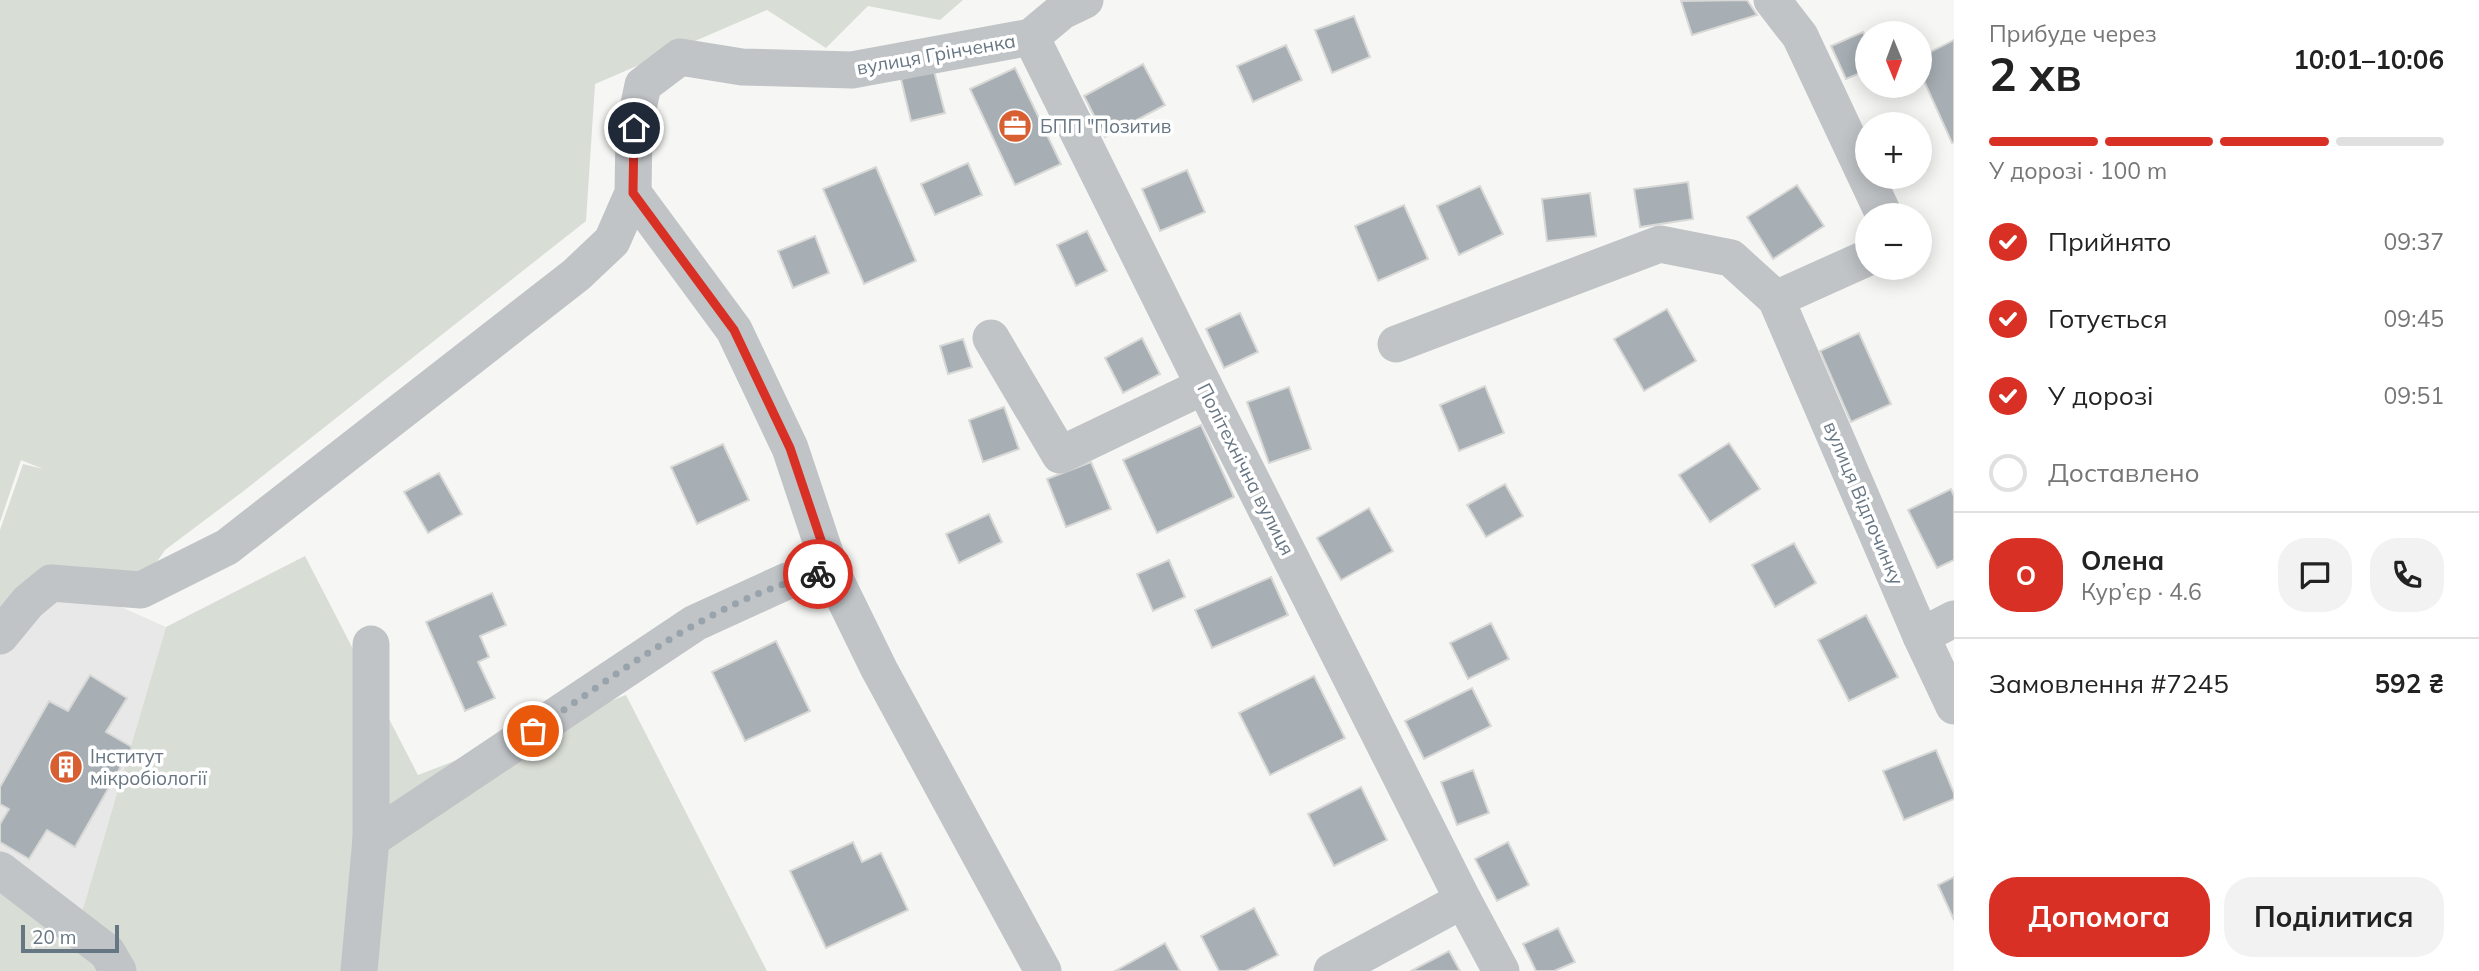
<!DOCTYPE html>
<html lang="uk">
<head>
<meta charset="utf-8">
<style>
  :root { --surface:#fff; --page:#f2f2f2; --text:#222; --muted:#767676; --line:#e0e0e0; --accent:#d93025 }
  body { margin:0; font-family:Mulish,sans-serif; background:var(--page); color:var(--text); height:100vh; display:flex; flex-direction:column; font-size:26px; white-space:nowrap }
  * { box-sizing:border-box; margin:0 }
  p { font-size:23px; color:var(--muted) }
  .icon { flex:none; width:38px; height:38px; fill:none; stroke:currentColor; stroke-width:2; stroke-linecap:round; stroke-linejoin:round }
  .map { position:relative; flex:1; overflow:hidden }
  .details { display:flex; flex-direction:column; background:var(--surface); width:525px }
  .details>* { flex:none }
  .needle { width:46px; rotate:179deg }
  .fabs { position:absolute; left:1855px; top:21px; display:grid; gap:14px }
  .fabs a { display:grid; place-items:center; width:77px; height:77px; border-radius:50%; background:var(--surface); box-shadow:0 4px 18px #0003; font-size:35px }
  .scale { position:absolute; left:21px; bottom:18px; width:98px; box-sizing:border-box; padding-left:7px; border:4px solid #677683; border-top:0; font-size:19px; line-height:24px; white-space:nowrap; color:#677683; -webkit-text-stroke:5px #fff; paint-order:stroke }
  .pin { position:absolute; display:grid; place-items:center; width:60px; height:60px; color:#fff; margin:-30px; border:4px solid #fff; border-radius:50%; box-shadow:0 2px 7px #0007 }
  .courier { position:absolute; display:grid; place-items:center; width:70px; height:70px; margin:-35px; border:5px solid #d93025; border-radius:50%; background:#fff; color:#222; box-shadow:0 2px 9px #0007 }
  .head em { font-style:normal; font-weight:700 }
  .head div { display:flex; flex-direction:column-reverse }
  .head { display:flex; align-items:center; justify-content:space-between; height:119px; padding:0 35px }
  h1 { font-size:46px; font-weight:700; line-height:52px }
  .bar { display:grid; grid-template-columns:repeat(4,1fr); gap:10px 7px; align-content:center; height:84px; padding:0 35px }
  .bar i { height:9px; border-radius:5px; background:var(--line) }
  .bar .current { background:var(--accent) }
  .bar p { grid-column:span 4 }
  .line { display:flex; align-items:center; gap:18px; padding:0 35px; border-top:2px solid var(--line) }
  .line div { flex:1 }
  .round { display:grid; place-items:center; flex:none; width:74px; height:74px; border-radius:28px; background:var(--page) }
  ol { padding:0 35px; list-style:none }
  li { display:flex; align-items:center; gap:21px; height:77px }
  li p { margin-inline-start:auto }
  li .icon { padding:7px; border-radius:50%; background:var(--accent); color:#fff; stroke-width:4 }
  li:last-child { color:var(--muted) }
  li i { width:38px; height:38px; border:4px solid var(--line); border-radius:50% }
  .primary-button { display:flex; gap:14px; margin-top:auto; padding:14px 35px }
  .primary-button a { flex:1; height:80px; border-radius:28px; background:var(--accent); color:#fff; font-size:28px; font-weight:700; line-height:80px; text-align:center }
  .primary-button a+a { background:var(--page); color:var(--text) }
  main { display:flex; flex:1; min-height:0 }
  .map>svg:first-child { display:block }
</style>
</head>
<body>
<main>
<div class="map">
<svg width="1954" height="971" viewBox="0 0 1954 971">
  <rect width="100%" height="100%" fill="#f6f7f4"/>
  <!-- built -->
  <polygon fill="#e7e8e7" points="74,586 166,627 77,929 0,890 0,648"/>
  <!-- green -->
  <g fill="#d8ddd5">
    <polygon points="0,0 963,0 940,20 868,6 826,48 767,10 595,84 586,221 241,493 165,550 141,585 107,569 0,631 0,530 23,464 43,469 21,460 0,522"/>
    <polygon points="305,556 418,775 626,695 767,971 0,971 0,890 77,929 166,627"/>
  </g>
  <!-- building -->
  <g fill="#a7afb4" stroke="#d8d8d6" stroke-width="2">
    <polygon points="1747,0 1757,15 1692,35 1681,1"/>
    <polygon points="1354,16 1370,57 1332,73 1315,30"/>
    <polygon points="1863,32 1867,41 1867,70 1846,79 1831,46"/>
    <polygon points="1954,40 1954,142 1952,143 1920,72 1920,57"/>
    <polygon points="1286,45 1302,80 1253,102 1237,66"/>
    <polygon points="1143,64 1165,105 1105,137 1084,96"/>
    <polygon points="1015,68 1061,164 1015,185 970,89"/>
    <polygon points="934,71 945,113 911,121 901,79"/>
    <polygon points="968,163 982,195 935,215 921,184"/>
    <polygon points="876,167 916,261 864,284 823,189"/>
    <polygon points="1187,170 1205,212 1160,231 1142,189"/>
    <polygon points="1688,182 1693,219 1640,227 1634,189"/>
    <polygon points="1797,185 1824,226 1773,259 1747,217"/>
    <polygon points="1480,186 1503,234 1459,255 1437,206"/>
    <polygon points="1590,193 1596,236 1547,241 1542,199"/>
    <polygon points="1404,205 1428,259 1378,281 1355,226"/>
    <polygon points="1087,231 1107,271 1076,286 1057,245"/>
    <polygon points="815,236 829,273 793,288 778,251"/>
    <polygon points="1667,309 1696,361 1644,391 1614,339"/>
    <polygon points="1240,313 1258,352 1224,368 1206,329"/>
    <polygon points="1859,333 1891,404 1851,422 1820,351"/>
    <polygon points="1142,338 1160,374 1123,393 1105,358"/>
    <polygon points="963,339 972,367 948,374 940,346"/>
    <polygon points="1485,386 1504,433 1459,451 1440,405"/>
    <polygon points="1289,387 1311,449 1269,463 1247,402"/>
    <polygon points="1004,407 1019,449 983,462 969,420"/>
    <polygon points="1201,425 1234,497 1157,533 1123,460"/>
    <polygon points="1729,443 1760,489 1710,522 1679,475"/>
    <polygon points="723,444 749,500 697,524 671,467"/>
    <polygon points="1091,462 1111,509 1066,527 1047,479"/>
    <polygon points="439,473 462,514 428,533 404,492"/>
    <polygon points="1505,484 1523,516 1486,537 1467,505"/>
    <polygon points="1951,489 1954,496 1954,560 1937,568 1908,510"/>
    <polygon points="1369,508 1393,551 1341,580 1317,538"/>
    <polygon points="989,514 1002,542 959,563 946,534"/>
    <polygon points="1794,543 1816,583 1775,607 1752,565"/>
    <polygon points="1169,560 1185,597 1153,611 1137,574"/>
    <polygon points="1271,577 1288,615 1212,648 1195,610"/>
    <polygon points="492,593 506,625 480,636 489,657 478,662 495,698 465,711 426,622"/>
    <polygon points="1866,615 1898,677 1849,701 1818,640"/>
    <polygon points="1491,623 1509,659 1468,679 1450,643"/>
    <polygon points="776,641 810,711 745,741 712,672"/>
    <polygon points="90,675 127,698 106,732 132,747 75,847 47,830 29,859 0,842 0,824 9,809 0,804 0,787 49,701 68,711"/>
    <polygon points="1314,676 1345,738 1270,775 1239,713"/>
    <polygon points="1472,688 1491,726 1424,759 1405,721"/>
    <polygon points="1936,750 1954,793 1954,799 1904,820 1883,771"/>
    <polygon points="1473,770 1489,813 1457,825 1441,782"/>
    <polygon points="1361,787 1387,840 1334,866 1308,814"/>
    <polygon points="853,842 862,862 881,853 908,910 826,948 790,871"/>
    <polygon points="1508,842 1529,885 1497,901 1475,859"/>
    <polygon points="1954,877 1954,920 1938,885"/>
    <polygon points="1254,908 1278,955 1246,971 1219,971 1201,936"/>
    <polygon points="1558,928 1575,962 1554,971 1536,971 1523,944"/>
    <polygon points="1165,943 1180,971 1115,971"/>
    <polygon points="1449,951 1460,971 1411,971"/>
  </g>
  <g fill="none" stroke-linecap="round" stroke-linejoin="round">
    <!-- minor -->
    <g stroke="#c0c4c7" stroke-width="37">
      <polyline points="1772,0 1800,36 1884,215"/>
      <polyline points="1031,37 1217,412 1463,900 1332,971"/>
      <polyline points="633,193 734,330 790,448 831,571 879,669 1043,971"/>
      <polyline points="1776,299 1867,258"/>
      <polyline points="991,338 1060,455 1204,386"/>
      <polyline points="1396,344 1660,244 1731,258 1776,299 1921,636 1954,706"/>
      <polyline points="0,636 28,602 51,583 141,590 227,547 576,275 612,241 633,193 634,128 643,85 680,57 742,67 852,70 1031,37 1062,11 1085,0"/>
      <polyline points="1921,636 1954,619"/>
      <polyline points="371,839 695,623 787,581 831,571"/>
      <polyline points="0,870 107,952 118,971"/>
      <polyline points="1463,900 1501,971"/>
      <polyline points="359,971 371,839 371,644"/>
    </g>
  </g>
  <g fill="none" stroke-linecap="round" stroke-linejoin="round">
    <!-- done -->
    <path stroke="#99a3ab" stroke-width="7" stroke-dasharray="0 12.6" d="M533,731C622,671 712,600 818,574"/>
    <!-- route -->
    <polyline stroke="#d93025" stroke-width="9" points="634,128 633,193 734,330 790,448 831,570 818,574"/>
  </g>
  <!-- icons -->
  <defs>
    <g id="office-disc" transform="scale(1.75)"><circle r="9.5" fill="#d85f32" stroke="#fff"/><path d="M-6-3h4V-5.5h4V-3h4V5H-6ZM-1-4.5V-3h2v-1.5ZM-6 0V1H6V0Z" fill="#fff"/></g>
    <g id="building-disc" transform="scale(1.75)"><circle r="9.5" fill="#d85f32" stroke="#fff"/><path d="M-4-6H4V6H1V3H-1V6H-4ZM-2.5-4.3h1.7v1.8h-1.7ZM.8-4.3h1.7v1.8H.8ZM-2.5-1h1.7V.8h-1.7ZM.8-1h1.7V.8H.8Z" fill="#fff"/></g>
  </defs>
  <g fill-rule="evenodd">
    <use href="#office-disc" x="1015" y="126"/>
    <use href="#building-disc" x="66" y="767"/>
  </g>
  <g text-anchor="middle" stroke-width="7" stroke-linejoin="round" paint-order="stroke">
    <!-- street labels -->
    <g font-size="19" fill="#677683" stroke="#fff">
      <text transform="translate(936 54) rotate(-10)" y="7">вулиця Грінченка</text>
      <text transform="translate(1246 469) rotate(63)" y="7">Політехнічна вулиця</text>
      <text transform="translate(1864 503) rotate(67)" y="7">вулиця Відпочинку</text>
    </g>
    <!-- poi labels -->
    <g font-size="19" fill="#677683" stroke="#fff" text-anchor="start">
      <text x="1040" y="133">БПП "Позитив</text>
      <text x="90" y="763">Інститут<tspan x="90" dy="22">мікробіології</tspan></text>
    </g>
  </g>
</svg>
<div class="fabs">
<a><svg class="needle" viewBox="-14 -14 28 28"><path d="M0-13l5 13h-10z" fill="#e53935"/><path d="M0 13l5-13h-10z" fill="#767676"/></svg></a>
<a>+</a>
<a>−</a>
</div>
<div class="scale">20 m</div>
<div class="pin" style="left:533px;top:731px;background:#ea580c"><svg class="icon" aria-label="bag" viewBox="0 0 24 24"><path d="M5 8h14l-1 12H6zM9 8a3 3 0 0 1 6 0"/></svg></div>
<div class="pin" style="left:634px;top:128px;background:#1f2937"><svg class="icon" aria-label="home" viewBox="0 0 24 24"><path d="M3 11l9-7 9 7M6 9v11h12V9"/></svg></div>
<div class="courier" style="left:818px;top:574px"><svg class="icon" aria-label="bike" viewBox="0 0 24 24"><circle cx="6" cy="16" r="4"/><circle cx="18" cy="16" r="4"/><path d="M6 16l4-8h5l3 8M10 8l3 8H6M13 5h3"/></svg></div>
</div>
<section class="details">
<div class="head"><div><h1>2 хв</h1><p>Прибуде через</p></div><em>10:01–10:06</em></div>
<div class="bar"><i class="current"></i><i class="current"></i><i class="current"></i><i></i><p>У дорозі · 100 m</p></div>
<ol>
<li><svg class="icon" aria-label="check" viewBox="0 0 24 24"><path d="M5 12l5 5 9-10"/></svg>Прийнято<p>09:37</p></li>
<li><svg class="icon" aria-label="check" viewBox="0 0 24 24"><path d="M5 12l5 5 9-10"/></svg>Готується<p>09:45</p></li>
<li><svg class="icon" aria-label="check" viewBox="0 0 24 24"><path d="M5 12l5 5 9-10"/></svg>У дорозі<p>09:51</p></li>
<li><i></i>Доставлено</li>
</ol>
<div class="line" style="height:126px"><b class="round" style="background:var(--accent);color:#fff">О</b><div><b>Олена</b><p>Кур’єр · 4.6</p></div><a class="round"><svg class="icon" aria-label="chat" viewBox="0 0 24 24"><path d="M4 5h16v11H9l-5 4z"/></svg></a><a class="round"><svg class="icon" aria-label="phone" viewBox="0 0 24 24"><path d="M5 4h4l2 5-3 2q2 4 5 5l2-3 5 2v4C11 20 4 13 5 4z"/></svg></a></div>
<div class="line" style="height:91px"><div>Замовлення #7245</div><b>592 ₴</b></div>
<div class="primary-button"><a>Допомога</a><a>Поділитися</a></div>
</section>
</main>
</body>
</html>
